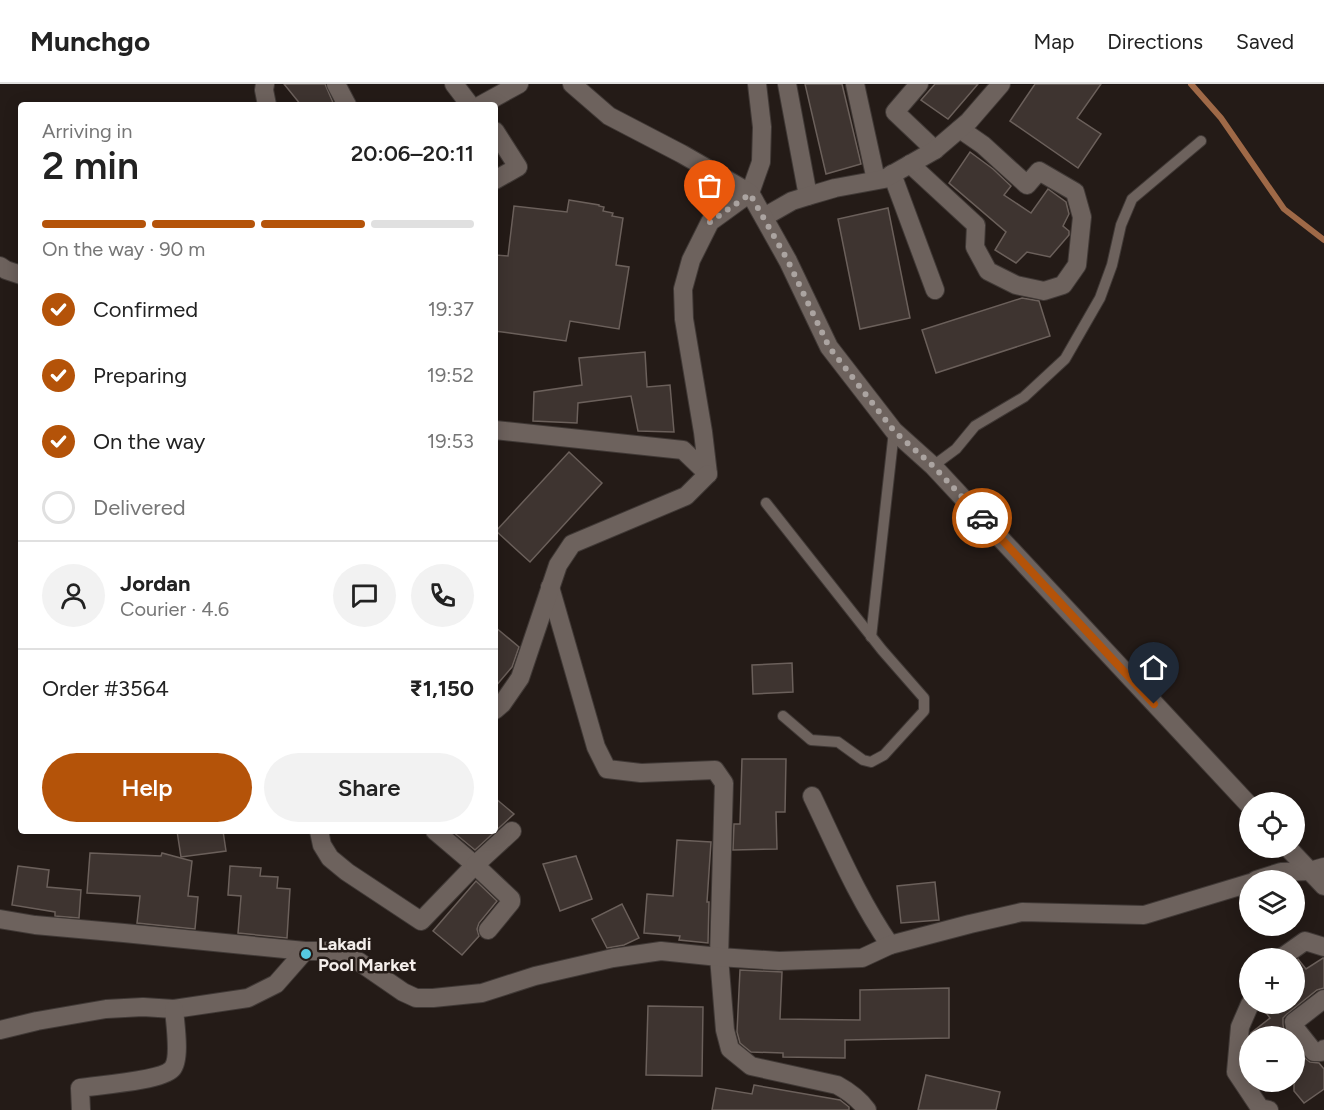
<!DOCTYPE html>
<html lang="en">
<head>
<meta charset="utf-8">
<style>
  :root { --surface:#fff; --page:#f2f2f2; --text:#222; --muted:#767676; --line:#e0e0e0; --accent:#b45309 }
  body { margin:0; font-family:Figtree,sans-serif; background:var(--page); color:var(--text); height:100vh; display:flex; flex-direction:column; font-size:22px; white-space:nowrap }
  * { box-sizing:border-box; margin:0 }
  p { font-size:20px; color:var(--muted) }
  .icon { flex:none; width:33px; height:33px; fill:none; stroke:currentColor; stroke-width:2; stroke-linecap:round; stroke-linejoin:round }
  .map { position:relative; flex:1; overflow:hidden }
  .drawer { position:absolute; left:18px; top:18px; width:480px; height:732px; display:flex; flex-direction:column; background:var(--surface); border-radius:6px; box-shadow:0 3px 15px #0003 }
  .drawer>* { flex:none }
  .buttons { position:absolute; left:1239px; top:708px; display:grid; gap:12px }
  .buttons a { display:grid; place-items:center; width:66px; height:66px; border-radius:50%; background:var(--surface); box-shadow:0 3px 15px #0003; font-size:30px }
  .pin { position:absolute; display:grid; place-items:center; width:51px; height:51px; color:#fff; margin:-62px -26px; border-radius:50% 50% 50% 0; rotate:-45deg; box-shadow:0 0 6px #0007 }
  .pin .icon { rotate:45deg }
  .courier { position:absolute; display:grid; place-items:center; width:60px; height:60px; margin:-30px; border:4px solid #b45309; border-radius:50%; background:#fff; color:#222; box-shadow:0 2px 8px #0007 }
  .overview em { font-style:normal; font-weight:600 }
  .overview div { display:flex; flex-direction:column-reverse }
  .overview { display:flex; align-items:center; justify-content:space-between; height:102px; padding:0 24px }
  h1 { font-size:39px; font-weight:600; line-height:45px }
  .bar { display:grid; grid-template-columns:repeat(4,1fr); gap:9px 6px; align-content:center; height:72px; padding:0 24px }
  .bar i { height:8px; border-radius:4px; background:var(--line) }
  .bar .current { background:var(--accent) }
  .bar p { grid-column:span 4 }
  .line { display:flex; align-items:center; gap:15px; padding:0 24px; border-top:2px solid var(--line) }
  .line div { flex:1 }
  .round { display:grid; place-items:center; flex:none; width:63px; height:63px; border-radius:32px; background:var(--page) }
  ol { padding:0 24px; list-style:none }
  li { display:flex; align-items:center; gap:18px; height:66px }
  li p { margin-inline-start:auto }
  li .icon { padding:6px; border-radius:50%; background:var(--accent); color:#fff; stroke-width:4 }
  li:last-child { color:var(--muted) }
  li i { width:33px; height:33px; border:3px solid var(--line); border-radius:50% }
  .cta { display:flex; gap:12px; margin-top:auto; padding:12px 24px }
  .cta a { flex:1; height:69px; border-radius:36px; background:var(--accent); color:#fff; font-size:24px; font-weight:600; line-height:69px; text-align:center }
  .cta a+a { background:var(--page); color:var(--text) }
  header { display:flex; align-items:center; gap:36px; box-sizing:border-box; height:84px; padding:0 30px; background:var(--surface); border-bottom:2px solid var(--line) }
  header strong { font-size:28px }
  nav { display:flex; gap:33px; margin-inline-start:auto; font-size:21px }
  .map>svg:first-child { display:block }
</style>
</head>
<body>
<header>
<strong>Munchgo</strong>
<nav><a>Map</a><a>Directions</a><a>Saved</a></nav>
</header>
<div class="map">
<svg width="1324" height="1026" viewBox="0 0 1324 1026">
  <rect width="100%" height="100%" fill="#241b17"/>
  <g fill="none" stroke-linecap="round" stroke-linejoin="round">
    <!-- stream -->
    <polyline stroke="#9f6947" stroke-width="6" points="1191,0 1221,34 1284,125 1324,156"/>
  </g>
  <!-- building -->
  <g fill="#3e3430" stroke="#6b605b" stroke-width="1.5">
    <polygon points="284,0 325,0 334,21 301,21"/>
    <polygon points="805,0 842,0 861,80 826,90"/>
    <polygon points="935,0 978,0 948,35 921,16"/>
    <polygon points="1035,0 1101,0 1077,34 1101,50 1078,84 1010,37"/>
    <polygon points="970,68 993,85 1011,102 1004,111 1031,129 1048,105 1066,118 1069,130 1063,142 1069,147 1069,151 1050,173 1027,168 1016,179 995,166 1006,148 949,99"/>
    <polygon points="569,116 599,121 599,122 604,123 603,127 613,129 612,132 623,134 616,181 629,183 619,245 570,237 566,257 495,247 495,171 508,172 514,122 567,128"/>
    <polygon points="888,124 910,234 860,245 838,135"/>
    <polygon points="1022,214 1039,217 1050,252 936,289 922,246"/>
    <polygon points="645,268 647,303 670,301 674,348 638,347 631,312 578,319 577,339 533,337 534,308 582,301 579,274"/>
    <polygon points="569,368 602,399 530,478 496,447"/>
    <polygon points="495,543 519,563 512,583 495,603"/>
    <polygon points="792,579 793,608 753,610 752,581"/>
    <polygon points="742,675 786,675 785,728 776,728 777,765 733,766 734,740 740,740"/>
    <polygon points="495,714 514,730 475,766 452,747 495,747"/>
    <polygon points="177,747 223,747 226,767 181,773"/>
    <polygon points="677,756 711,758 707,818 709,818 708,859 679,856 680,852 644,849 647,810 673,812"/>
    <polygon points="90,769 161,772 162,769 192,777 188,812 198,813 195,845 137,839 140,812 87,809"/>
    <polygon points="576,772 592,815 560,827 543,780"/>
    <polygon points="18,782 49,786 47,803 81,806 79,834 55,832 55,828 12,821"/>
    <polygon points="230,782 261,784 260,792 278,793 277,804 290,805 287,854 238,849 241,812 228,811"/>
    <polygon points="476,797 497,817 479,839 477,845 479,852 462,871 433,847"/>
    <polygon points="935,798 939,836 901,839 897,802"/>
    <polygon points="622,820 639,854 624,861 607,864 592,835"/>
    <polygon points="1323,874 1324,874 1324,904 1317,906 1287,930 1283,934 1283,940 1284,946 1287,952 1250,952 1251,949 1270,934 1261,922 1261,920 1294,920 1294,878 1298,875 1306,885"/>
    <polygon points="740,886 782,888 780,935 860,936 860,906 949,904 949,954 845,956 845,974 783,973 783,969 751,968 740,959 737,948"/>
    <polygon points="648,922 703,923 702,992 646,991"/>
    <polygon points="1294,962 1306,975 1310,978 1319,979 1324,985 1324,1005 1304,1019 1294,1007"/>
    <polygon points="926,991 1000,1008 996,1026 918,1026"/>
    <polygon points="754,1001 840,1016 849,1023 849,1026 712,1026 716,1004 752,1010"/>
  </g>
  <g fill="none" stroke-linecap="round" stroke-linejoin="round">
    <!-- lane casing -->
    <g stroke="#403936" stroke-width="12">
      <g id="lane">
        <polyline points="933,382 956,365 975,342 1024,313 1065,275 1100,214 1112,181 1121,141 1132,115 1201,57"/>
        <polyline points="766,419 882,566 924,614 924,627 884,671 871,678 863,676 838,658 811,656 783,632"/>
        <polyline points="871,553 894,347"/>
      </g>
    </g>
    <!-- street casing -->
    <g stroke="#403936" stroke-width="20">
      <g id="street">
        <polyline points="265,0 264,6 267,21"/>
        <polyline points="336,0 347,21"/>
        <polyline points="454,0 470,21"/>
        <polyline points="787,0 808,112"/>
        <polyline points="855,0 876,96"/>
        <polyline points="919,0 895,28 935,66"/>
        <polyline points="481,21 519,0"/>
        <polyline points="495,47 518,83 495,96"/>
        <polyline points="910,80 976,141 975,163 988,187 1016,201 1044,207 1063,201 1077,181 1082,133 1075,108 1039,87 1027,101 983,61 960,45"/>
        <polyline points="892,90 935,206"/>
        <polyline points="764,133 792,117 808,112 835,104 884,95 935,66 969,37 1001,0"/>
        <polyline points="0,182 6,186 21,191"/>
        <polyline points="495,346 683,366 708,390 703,348 684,235 683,205 691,176 710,138 750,109 761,78 762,43 757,0"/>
        <path d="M550,503L596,663L607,685L641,689L715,686L724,699L719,873L725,946L730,965L751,982L837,1001C850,1008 859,1015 867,1026"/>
        <polyline points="495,626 502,620 520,594 558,481 572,460 686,412 708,390"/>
        <path d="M812,712C836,762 858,815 890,861"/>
        <polyline points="319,747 322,761 330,774 347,788 421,837 475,781 435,747"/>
        <polyline points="1256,796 1281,788 1310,787 1324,783"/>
        <polyline points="0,835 35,841 124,849 305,867 334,867 358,877 403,908 416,914 433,914 482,909 535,892 613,874 661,867 719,873 779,877 862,874 890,861 970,840 1022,828 1144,831 1250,799"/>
        <polyline points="488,846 511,818 511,815 475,781 512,747"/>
        <polyline points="1281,874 1305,857 1324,863"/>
        <polyline points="1324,915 1294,938 1295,944 1314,968 1321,968 1324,965"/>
        <polyline points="1250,920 1240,943 1236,988 1260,1024 1269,1026"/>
        <polyline points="0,946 37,937 106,925 143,923 174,925 248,914 276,900 305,867"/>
        <path d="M81,1026L80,1004C98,1001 161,997 172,985C181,975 175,939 174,925"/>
      </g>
    </g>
    <!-- secondary casing -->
    <g stroke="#403936" stroke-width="20">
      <g id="secondary">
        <polyline points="572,0 609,32 682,70 750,109 788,177 829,263 894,347 933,382 1250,722"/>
        <polyline points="1288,764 1324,802"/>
      </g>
    </g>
    <!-- lane -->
    <use href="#lane" stroke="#6d625d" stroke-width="10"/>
    <!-- street -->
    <use href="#street" stroke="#6d625d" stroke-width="18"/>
    <!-- secondary -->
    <use href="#secondary" stroke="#6d625d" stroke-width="18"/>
  </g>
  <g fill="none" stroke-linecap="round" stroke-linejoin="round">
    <!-- done -->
    <polyline stroke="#aba4a1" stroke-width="6" stroke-dasharray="0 10.8" points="710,138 750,110 788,177 829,263 894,347 933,382 982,434"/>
    <!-- route -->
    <polyline stroke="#b45309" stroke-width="8" points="982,434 1154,620"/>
  </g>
  <!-- markers -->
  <circle fill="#56c9e1" stroke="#241b17" stroke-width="2" cx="306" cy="870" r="6"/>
  <g text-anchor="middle" stroke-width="5" stroke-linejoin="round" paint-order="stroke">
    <!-- poi labels -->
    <g font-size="18" font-weight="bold" fill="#f4eeeb" stroke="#241b17" text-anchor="start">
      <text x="318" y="866">Lakadi<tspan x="318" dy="21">Pool Market</tspan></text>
    </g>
  </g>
</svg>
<div class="buttons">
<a><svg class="icon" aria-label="locate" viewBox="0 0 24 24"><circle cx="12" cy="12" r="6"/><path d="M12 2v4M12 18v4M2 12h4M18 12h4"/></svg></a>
<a><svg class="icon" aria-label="layers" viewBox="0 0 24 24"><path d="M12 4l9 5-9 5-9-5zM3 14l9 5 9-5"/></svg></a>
<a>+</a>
<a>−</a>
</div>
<div class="pin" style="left:710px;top:138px;background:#ea580c"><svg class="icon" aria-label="bag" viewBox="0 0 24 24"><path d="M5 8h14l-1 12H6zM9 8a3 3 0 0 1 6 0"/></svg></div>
<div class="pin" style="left:1154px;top:620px;background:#1f2937"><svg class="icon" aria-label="home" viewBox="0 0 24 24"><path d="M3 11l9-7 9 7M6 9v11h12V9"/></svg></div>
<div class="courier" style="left:982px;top:434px"><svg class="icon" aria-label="car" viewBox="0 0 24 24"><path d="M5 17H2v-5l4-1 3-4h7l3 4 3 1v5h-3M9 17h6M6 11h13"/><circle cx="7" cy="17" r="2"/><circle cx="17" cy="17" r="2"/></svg></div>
<section class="drawer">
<div class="overview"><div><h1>2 min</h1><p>Arriving in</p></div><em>20:06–20:11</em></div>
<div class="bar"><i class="current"></i><i class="current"></i><i class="current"></i><i></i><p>On the way · 90 m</p></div>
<ol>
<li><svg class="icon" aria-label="check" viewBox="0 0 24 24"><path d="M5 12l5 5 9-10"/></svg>Confirmed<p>19:37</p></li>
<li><svg class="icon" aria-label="check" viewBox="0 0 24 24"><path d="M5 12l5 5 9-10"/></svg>Preparing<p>19:52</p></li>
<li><svg class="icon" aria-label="check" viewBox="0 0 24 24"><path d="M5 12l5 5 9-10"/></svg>On the way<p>19:53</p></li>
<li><i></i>Delivered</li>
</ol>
<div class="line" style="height:108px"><a class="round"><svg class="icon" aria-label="person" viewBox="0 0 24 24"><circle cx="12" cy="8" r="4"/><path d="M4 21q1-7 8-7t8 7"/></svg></a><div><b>Jordan</b><p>Courier · 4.6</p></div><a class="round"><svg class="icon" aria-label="chat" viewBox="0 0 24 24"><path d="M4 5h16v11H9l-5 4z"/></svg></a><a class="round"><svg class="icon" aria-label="phone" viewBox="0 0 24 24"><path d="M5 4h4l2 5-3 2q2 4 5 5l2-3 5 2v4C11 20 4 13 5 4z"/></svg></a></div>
<div class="line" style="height:78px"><div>Order #3564</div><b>₹1,150</b></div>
<div class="cta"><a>Help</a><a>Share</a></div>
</section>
</div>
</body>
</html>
